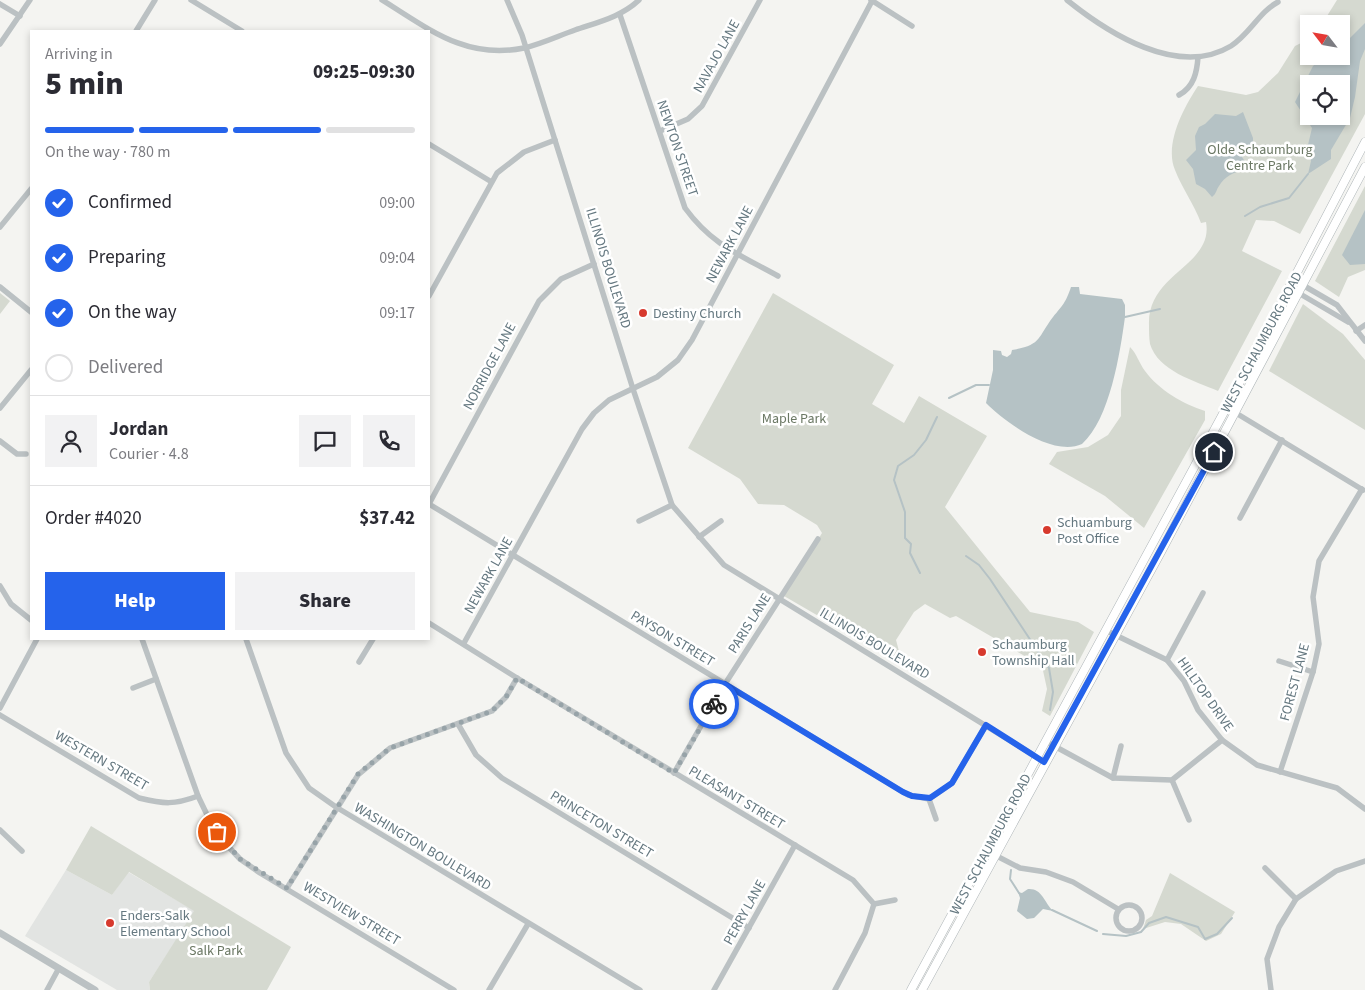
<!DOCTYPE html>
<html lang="en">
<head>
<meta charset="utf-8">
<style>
  :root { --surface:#fff; --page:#f2f2f3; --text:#2b2b33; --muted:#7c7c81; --line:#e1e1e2; --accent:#2563eb }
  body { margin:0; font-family:"Source Sans 3",sans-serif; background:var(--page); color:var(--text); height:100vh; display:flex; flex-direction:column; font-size:19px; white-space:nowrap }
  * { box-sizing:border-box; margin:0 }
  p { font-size:16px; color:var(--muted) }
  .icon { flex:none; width:28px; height:28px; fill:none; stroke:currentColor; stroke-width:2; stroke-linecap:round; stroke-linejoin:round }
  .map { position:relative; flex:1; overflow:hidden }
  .drawer { position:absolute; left:30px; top:30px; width:400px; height:610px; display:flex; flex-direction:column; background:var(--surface); border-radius:0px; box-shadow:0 2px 8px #0003 }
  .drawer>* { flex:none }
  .needle { width:32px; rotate:301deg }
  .buttons { position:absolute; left:1300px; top:15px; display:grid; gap:10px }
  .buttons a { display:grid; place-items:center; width:50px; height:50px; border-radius:0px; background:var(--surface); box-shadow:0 2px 8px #0003; font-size:25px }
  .pin { position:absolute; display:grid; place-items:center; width:42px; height:42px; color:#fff; margin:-21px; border:2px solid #fff; border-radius:50%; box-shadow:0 1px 5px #0007 }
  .courier { position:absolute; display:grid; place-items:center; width:50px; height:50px; margin:-25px; border:4px solid #2563eb; border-radius:50%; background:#fff; color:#222; box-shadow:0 1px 6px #0007 }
  .overview em { font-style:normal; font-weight:800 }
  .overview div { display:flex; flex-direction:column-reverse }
  .overview { display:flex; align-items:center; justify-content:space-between; height:85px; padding:0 15px }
  h1 { font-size:32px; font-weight:800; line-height:38px }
  .bar { display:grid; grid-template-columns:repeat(4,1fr); gap:8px 5px; align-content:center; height:60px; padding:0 15px }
  .bar i { height:6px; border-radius:4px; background:var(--line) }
  .bar .current { background:var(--accent) }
  .bar p { grid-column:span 4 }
  .line { display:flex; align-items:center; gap:12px; padding:0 15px; border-top:1px solid var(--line) }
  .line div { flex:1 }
  .round { display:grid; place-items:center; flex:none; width:52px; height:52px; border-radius:0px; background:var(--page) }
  ol { padding:0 15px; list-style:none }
  li { display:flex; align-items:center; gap:15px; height:55px }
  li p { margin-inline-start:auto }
  li .icon { padding:5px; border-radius:50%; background:var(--accent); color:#fff; stroke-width:4 }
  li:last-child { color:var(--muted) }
  li i { width:28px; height:28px; border:2px solid var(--line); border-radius:50% }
  .cta { display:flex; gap:10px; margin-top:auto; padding:10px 15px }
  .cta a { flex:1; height:58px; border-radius:0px; background:var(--accent); color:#fff; font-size:20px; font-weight:800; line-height:58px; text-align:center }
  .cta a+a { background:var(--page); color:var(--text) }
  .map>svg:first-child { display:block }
</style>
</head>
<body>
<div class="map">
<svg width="1365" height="990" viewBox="0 0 1365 990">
  <rect width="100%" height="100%" fill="#f4f4f1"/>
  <!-- built -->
  <polygon fill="#e2e4e2" points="66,870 112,895 128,872 195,911 149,982 150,990 117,990 25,936"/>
  <!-- green -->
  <g fill="#d5d9d0" fill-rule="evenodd">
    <path d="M1337,0H1365V114L1300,234L1274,221L1256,220L1242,251L1282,271L1218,391C1195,381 1158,371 1150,344C1149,338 1149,331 1149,325C1147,273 1214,266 1206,222L1201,223C1194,204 1182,188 1175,170C1164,144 1184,107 1198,86L1246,95L1258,92L1278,73L1295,46L1309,39V56H1341V24H1322ZM1309,84H1341V116H1309Z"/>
    <polygon points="1365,186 1365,270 1348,277 1339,297 1315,281"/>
    <polygon points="0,293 10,301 0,314"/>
    <polygon points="773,293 894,365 872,404 904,423 919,396 987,436 945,507 1030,612 1078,622 1094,632 1050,716 1042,711 1047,689 1042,666 956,616 950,618 925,604 914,612 896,640 900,655 896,661 784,596 822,533 817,525 784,505 758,504 740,479 688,448"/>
    <polygon points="1303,304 1343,334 1365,360 1365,430 1269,371"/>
    <path d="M1130,347C1137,354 1139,363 1145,371C1159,390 1183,404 1205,411V420L1144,528L1105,496L1049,464L1057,452L1088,447L1108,435L1121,416V390Z"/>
    <polygon points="91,826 291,947 267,990 150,990 149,982 194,911 129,872 112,895 66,870"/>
    <polygon points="1170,873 1235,912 1221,934 1206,941 1181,924 1165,922 1143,929 1146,920 1152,916"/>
  </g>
  <!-- water -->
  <g fill="#b5c2c5" fill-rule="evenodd">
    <path d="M1365,23V49L1360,61L1355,97L1350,118L1331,150V159L1308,174L1311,161L1307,149L1312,128L1295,102L1313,66L1324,56H1341V42L1348,40ZM1309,84H1341V116H1309V110L1303,102Z"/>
    <path d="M1243,112L1253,138V146L1246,148L1242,157L1247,165L1244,170C1235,171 1224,177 1219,186C1216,190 1217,193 1212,197L1205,189L1196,184L1193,169L1186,160L1196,150L1195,136L1199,127L1205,124L1215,114L1236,116Z"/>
    <polygon points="1365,210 1365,264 1350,265 1342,255"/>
    <path d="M1071,287H1079L1080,294L1122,299L1125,305V317C1120,353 1110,419 1082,444C1053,457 1006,423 986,403L993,370V350L1001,351L1002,355L1007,357L1011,354L1012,350C1042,345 1037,338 1053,317C1063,305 1066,302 1071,287Z"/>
    <path d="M1028,889C1042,888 1044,902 1053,911L1043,909L1034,918L1027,919L1017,911L1020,898L1018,892L1022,893Z"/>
  </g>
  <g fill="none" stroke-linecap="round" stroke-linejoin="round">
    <!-- stream -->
    <g stroke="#b5c2c5" stroke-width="2">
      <polyline points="1245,216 1260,207 1289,198 1308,174"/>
      <polyline points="1125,317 1160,309"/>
      <polyline points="949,398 976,385 989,385"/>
      <polyline points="966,556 979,565 990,579 1049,668 1053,692 1050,710"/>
      <polyline points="920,573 910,553 911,544 905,538 905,512 894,480 898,466 914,455 926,440 937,417"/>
      <polyline points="1011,870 1010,879 1019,893"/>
      <polyline points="1052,910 1097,931"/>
      <polyline points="1103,934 1126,936 1141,932 1149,923 1166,917 1198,927 1205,939 1217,934 1232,918"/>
    </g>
    <!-- secondary casing -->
    <g stroke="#aeb5b8" stroke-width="9">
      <g id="secondary">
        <polyline points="911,990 1231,399 1365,142"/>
        <polyline points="922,990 1161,552 1365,167"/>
      </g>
    </g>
    <!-- minor -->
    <g stroke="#bbc1c3" stroke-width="5.5">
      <polyline points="191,0 242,31"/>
      <path d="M382,0C429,29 466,60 524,48C541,44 558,36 575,30C598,22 621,17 639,0"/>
      <polyline points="507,0 522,35 633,389 672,505 724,565 1045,762"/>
      <polyline points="871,0 912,26"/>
      <path d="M1067,0C1108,33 1178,78 1231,46C1250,34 1259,12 1278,2"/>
      <polyline points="0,4 20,16"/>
      <path d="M620,15L685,208C712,245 740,255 778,276"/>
      <polyline points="136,31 155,0"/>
      <polyline points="0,44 30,0"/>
      <path d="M1179,95C1194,87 1197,72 1198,57"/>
      <polyline points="660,131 688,119 702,106 760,0"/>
      <polyline points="429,144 490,181"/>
      <polyline points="0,227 31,189"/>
      <polyline points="1294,280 1337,305 1365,341"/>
      <polyline points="0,287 31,312"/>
      <polyline points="1290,288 1348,322"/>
      <polyline points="429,296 497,173 524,152 555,140"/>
      <polyline points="1356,331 1365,325"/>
      <polyline points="1226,407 1363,490"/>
      <polyline points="0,408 31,370"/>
      <polyline points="0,441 17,454 26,454"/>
      <polyline points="429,504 908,795 929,799 952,783 986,725"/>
      <polyline points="429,504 539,301 561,279 594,264"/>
      <polyline points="1240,518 1282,440"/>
      <polyline points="639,521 672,505"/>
      <polyline points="699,537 721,521"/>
      <polyline points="0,586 11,604 31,620"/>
      <polyline points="429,623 517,678 853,880 874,904 895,900"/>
      <polyline points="1105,630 1167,660 1184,681 1198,710 1222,740 1257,765 1337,788 1365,809"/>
      <polyline points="142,639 198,796 211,823 223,841 240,859 260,873 454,990"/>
      <polyline points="246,639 286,753 309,788 336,807 640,990"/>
      <polyline points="464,643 582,429 594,413 609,400 657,377 678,360 692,340 872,1"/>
      <polyline points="1167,660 1203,593"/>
      <polyline points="1279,661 1313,672"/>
      <polyline points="359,662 373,639"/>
      <polyline points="133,688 156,679"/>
      <polyline points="0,708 37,639"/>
      <path d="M0,715L139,798C164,804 174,805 198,796"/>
      <polyline points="458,724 476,755 502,778 749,928"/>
      <polyline points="1045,741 1113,778 1172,780 1222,740"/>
      <polyline points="1280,772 1313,672 1319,644 1313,597 1319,561 1362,489"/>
      <polyline points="674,773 725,684 818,539"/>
      <polyline points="1113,778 1121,746"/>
      <polyline points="1172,780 1189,820"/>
      <polyline points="929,799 936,819"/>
      <polyline points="0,830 22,851"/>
      <polyline points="987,851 1020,868 1046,872 1073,882 1118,909"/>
      <polyline points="1265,868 1296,899"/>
      <polyline points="287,888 358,775 390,748 492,711 506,697 517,678"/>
      <circle cx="1129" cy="918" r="13"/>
      <polyline points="47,990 59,968"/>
      <polyline points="489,990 528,924"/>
      <polyline points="714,990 795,845"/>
      <polyline points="835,990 865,933 874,904"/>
      <polyline points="1271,990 1267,959 1279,927 1296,899 1336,871 1365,861"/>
    </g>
    <!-- tertiary -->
    <polyline stroke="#bbc1c3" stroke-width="7" points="0,933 95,990"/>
    <!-- secondary -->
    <use href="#secondary" stroke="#fff" stroke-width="8"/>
  </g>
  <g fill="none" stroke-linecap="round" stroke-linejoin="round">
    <!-- done -->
    <polyline stroke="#97a3a8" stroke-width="5" stroke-dasharray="0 9" points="217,832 240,859 287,888 358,774 390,748 492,711 506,697 517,678 674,773 714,704"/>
    <!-- route -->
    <polyline stroke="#2563eb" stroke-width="6" points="714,704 725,684 903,792 912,796 930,798 952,783 986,725 1044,762 1214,452"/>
  </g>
  <!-- markers -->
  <g fill="#d73a2e" stroke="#fff" stroke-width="2">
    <circle cx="643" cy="313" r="5"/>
    <circle cx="1047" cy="530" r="5"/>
    <circle cx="982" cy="652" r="5"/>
    <circle cx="110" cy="923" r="5"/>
  </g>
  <g text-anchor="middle" stroke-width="5" stroke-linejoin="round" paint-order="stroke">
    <!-- street labels -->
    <g font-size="14" fill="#657880" stroke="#fff">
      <text transform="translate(716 56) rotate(-61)" y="5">NAVAJO LANE</text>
      <text transform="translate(678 148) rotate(71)" y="5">NEWTON STREET</text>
      <text transform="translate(729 244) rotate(-62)" y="5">NEWARK LANE</text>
      <text transform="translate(609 268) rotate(73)" y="5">ILLINOIS BOULEVARD</text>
      <text transform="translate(1261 342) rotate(-62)" y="5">WEST SCHAUMBURG ROAD</text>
      <text transform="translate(489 366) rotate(-62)" y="5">NORRIDGE LANE</text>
      <text transform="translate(488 575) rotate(-61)" y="5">NEWARK LANE</text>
      <text transform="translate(749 623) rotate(-58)" y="5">PARIS LANE</text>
      <text transform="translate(673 638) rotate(31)" y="5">PAYSON STREET</text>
      <text transform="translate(875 643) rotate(31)" y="5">ILLINOIS BOULEVARD</text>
      <text transform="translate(1294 682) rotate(-75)" y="5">FOREST LANE</text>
      <text transform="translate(1206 694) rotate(55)" y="5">HILLTOP DRIVE</text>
      <text transform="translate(102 760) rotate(30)" y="5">WESTERN STREET</text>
      <text transform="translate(737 797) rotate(31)" y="5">PLEASANT STREET</text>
      <text transform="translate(602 824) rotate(31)" y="5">PRINCETON STREET</text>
      <text transform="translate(990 844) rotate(-62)" y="5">WEST SCHAUMBURG ROAD</text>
      <text transform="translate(423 846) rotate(31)" y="5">WASHINGTON BOULEVARD</text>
      <text transform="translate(744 912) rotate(-61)" y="5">PERRY LANE</text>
      <text transform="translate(352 913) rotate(31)" y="5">WESTVIEW STREET</text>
    </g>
    <!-- park labels -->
    <g font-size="14" fill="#6b7864" stroke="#fff">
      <text x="1260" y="154">Olde Schaumburg<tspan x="1260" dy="16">Centre Park</tspan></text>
      <text x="794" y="423">Maple Park</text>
      <text x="216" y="955">Salk Park</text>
    </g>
    <!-- poi labels -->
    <g font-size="14" fill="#657880" stroke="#fff" text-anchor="start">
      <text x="653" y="318">Destiny Church</text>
      <text x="1057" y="527">Schuamburg<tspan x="1057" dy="16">Post Office</tspan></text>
      <text x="992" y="649">Schaumburg<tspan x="992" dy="16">Township Hall</tspan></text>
      <text x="120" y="920">Enders-Salk<tspan x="120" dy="16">Elementary School</tspan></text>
    </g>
  </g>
</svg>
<div class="buttons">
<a><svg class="needle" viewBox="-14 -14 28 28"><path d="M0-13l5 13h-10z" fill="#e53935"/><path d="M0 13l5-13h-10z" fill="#7c7c81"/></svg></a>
<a><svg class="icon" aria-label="locate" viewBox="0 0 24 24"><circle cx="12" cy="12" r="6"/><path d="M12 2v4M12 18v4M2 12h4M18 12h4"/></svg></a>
</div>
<div class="pin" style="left:217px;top:832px;background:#ea580c"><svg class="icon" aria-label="bag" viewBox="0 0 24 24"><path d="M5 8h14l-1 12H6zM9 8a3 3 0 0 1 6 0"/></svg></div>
<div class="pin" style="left:1214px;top:452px;background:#1f2937"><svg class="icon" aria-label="home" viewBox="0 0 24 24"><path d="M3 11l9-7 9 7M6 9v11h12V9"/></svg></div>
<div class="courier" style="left:714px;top:704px"><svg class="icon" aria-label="bike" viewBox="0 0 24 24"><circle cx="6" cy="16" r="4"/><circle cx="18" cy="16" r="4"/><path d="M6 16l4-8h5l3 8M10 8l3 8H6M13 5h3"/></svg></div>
<section class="drawer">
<div class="overview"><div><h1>5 min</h1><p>Arriving in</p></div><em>09:25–09:30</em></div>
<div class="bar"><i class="current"></i><i class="current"></i><i class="current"></i><i></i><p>On the way · 780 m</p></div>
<ol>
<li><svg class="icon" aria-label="check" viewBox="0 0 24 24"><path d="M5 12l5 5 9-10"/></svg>Confirmed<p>09:00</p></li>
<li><svg class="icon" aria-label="check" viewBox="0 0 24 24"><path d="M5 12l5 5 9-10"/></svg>Preparing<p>09:04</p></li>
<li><svg class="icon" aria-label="check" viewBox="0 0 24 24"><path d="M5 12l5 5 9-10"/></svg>On the way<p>09:17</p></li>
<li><i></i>Delivered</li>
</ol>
<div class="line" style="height:90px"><a class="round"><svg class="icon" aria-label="person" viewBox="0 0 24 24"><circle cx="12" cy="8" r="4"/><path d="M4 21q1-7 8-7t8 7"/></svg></a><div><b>Jordan</b><p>Courier · 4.8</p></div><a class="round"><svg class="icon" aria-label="chat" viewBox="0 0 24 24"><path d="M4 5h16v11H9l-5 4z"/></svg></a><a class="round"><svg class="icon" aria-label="phone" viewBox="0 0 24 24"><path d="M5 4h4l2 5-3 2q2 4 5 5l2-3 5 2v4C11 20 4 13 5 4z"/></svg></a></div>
<div class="line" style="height:65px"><div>Order #4020</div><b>$37.42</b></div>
<div class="cta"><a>Help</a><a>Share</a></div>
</section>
</div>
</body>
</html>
